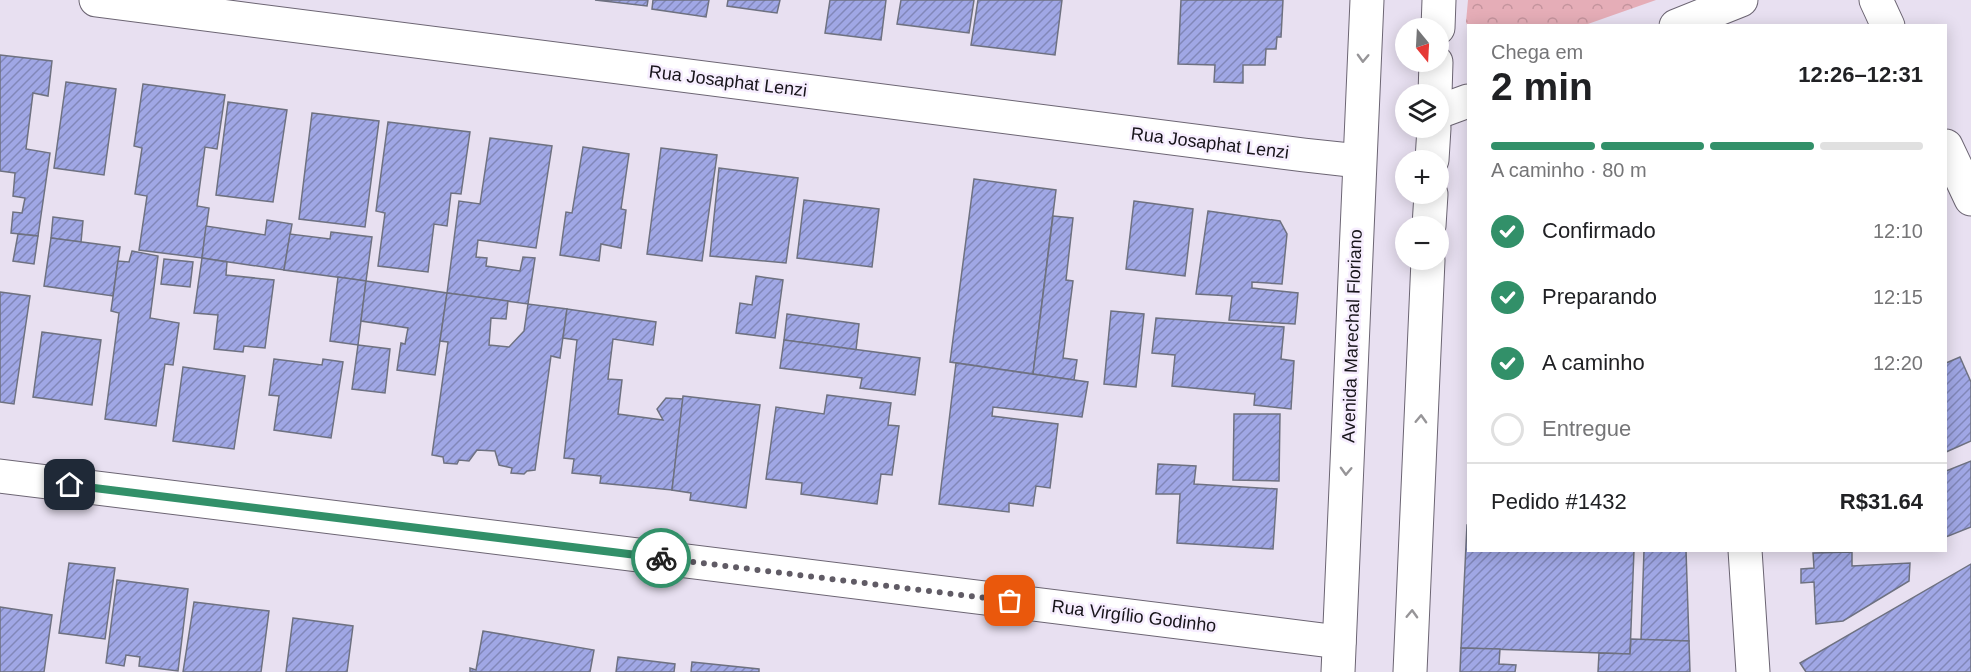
<!DOCTYPE html>
<html lang="pt">
<head>
<meta charset="utf-8">
<style>
  :root { --surface:#fff; --page:#f2f2f2; --text:#202124; --muted:#757577; --line:#e0e0e0; --accent:#329069 }
  body { margin:0; font-family:Arial,sans-serif; background:var(--page); color:var(--text); height:100vh; display:flex; flex-direction:column; font-size:22px; white-space:nowrap }
  * { box-sizing:border-box; margin:0 }
  p { font-size:20px; color:var(--muted) }
  .icon { flex:none; width:33px; height:33px; fill:none; stroke:currentColor; stroke-width:2; stroke-linecap:round; stroke-linejoin:round }
  .map { position:relative; flex:1; overflow:hidden }
  .sheet { position:absolute; left:1467px; top:24px; width:480px; height:528px; display:flex; flex-direction:column; background:var(--surface); border-radius:0px; box-shadow:0 3px 15px #0003 }
  .sheet>* { flex:none }
  .needle { width:39px; rotate:162deg }
  .fabs { position:absolute; left:1395px; top:18px; display:grid; gap:12px }
  .fabs a { display:grid; place-items:center; width:54px; height:54px; border-radius:50%; background:var(--surface); box-shadow:0 3px 15px #0003; font-size:30px }
  .pin { position:absolute; display:grid; place-items:center; width:51px; height:51px; color:#fff; margin:-26px; border-radius:12px; box-shadow:0 3px 9px #0006 }
  .courier { position:absolute; display:grid; place-items:center; width:60px; height:60px; margin:-30px; border:4px solid #329069; border-radius:50%; background:#fff; color:#222; box-shadow:0 2px 8px #0007 }
  .overview em { font-style:normal; font-weight:800 }
  .overview div { display:flex; flex-direction:column-reverse }
  .overview { display:flex; align-items:center; justify-content:space-between; height:102px; padding:0 24px }
  h1 { font-size:39px; font-weight:800; line-height:45px }
  .bar { display:grid; grid-template-columns:repeat(4,1fr); gap:9px 6px; align-content:center; height:72px; padding:0 24px }
  .bar i { height:8px; border-radius:4px; background:var(--line) }
  .bar .selected { background:var(--accent) }
  .bar p { grid-column:span 4 }
  .line { display:flex; align-items:center; gap:15px; padding:0 24px; border-top:2px solid var(--line) }
  .line div { flex:1 }
  ol { padding:0 24px; list-style:none }
  li { display:flex; align-items:center; gap:18px; height:66px }
  li p { margin-inline-start:auto }
  li .icon { padding:6px; border-radius:50%; background:var(--accent); color:#fff; stroke-width:4 }
  li:last-child { color:var(--muted) }
  li i { width:33px; height:33px; border:3px solid var(--line); border-radius:50% }
  .map>svg:first-child { display:block }
</style>
</head>
<body>
<div class="map">
<svg width="1971" height="672" viewBox="0 0 1971 672">
  <defs>
    <pattern id="forest-crowns" width="20" height="18" patternUnits="userSpaceOnUse" patternTransform="scale(1.5)"><rect width="20" height="18" fill="#e5adb7"/><path d="M2 6a3 3 0 1 1 6 0M12 15a3 3 0 1 1 6 0" fill="none" stroke="#c4949d"/></pattern>
    <pattern id="building-hatch" width="6" height="6" patternUnits="userSpaceOnUse" patternTransform="scale(1.5)"><rect width="6" height="6" fill="#a0a7e5"/><path d="M-1 1l2-2M0 6l6-6M5 7l2-2" fill="none" stroke="#8187b9"/></pattern>
  </defs>
  <rect width="100%" height="100%" fill="#e8e0f1"/>
  <!-- forest -->
  <polygon fill="url(#forest-crowns)" points="1468,0 1656,0 1585,25 1468,26 1468,28 1466,22"/>
  <!-- building -->
  <g fill="url(#building-hatch)" stroke="#6e7180" stroke-width="1.5">
    <polygon points="595,0 648,0 647,6"/>
    <polygon points="653,0 709,0 706,17 652,9"/>
    <polygon points="728,0 780,0 777,13 727,6"/>
    <polygon points="830,0 886,0 881,40 825,33"/>
    <polygon points="901,0 974,0 969,33 897,24"/>
    <polygon points="978,0 1062,0 1055,55 971,45"/>
    <polygon points="1181,0 1283,0 1281,37 1277,37 1276,49 1266,49 1265,65 1243,65 1243,83 1214,82 1215,65 1178,64"/>
    <polygon points="0,55 52,61 48,96 33,93 26,149 50,153 38,236 11,233 13,212 22,213 25,198 13,196 15,173 0,171"/>
    <polygon points="66,82 116,89 104,175 54,168"/>
    <polygon points="143,84 225,95 217,149 205,147 197,206 209,208 202,258 139,250 147,196 135,194 142,148 134,146"/>
    <polygon points="228,102 287,110 273,202 216,195"/>
    <polygon points="312,113 379,121 365,227 299,219"/>
    <polygon points="388,122 470,132 461,194 451,193 447,226 434,224 428,272 378,266 385,213 376,211"/>
    <polygon points="490,138 552,146 536,248 478,240 476,257 487,258 486,266 520,271 523,257 535,258 528,304 447,293 459,201 480,204"/>
    <polygon points="583,147 629,154 621,209 626,210 621,248 601,244 599,261 560,255 566,212 572,213"/>
    <polygon points="661,148 717,155 702,261 647,254"/>
    <polygon points="719,168 798,178 786,263 710,256"/>
    <polygon points="974,179 1056,190 1033,374 950,362"/>
    <polygon points="804,200 879,209 872,267 797,258"/>
    <polygon points="1134,201 1193,209 1185,276 1126,269"/>
    <polygon points="1208,211 1280,221 1287,234 1282,284 1252,282 1252,288 1298,293 1295,324 1229,320 1232,296 1196,294"/>
    <polygon points="1053,216 1073,218 1066,280 1073,281 1063,358 1077,360 1074,380 1033,374"/>
    <polygon points="53,217 83,221 81,242 51,238"/>
    <polygon points="267,220 292,224 284,270 202,258 206,226 265,235"/>
    <polygon points="331,232 372,237 366,281 284,270 290,234 330,239"/>
    <polygon points="18,234 38,236 34,264 13,261"/>
    <polygon points="51,238 120,247 113,296 44,286"/>
    <polygon points="132,251 158,256 150,318 179,323 173,365 165,364 156,426 105,419 119,313 111,311 118,261 129,262"/>
    <polygon points="202,258 227,262 226,275 274,280 265,348 244,346 243,352 214,349 218,315 194,313"/>
    <polygon points="164,259 193,262 190,287 161,284"/>
    <polygon points="756,276 783,280 775,338 736,333 740,303 752,305"/>
    <polygon points="338,277 366,281 358,345 330,341"/>
    <polygon points="366,281 447,293 435,375 397,370 401,343 405,344 408,328 361,321"/>
    <polygon points="0,292 30,296 14,404 0,402"/>
    <polygon points="447,293 508,301 506,319 491,318 489,345 509,347 524,331 528,304 567,309 560,358 551,356 535,470 527,471 524,474 511,473 512,468 499,465 495,451 477,450 469,461 459,460 457,464 444,463 443,457 432,455 448,342 440,341"/>
    <polygon points="567,309 656,322 653,345 613,339 608,379 622,380 618,414 663,420 657,409 666,398 683,399 672,490 600,483 601,476 572,473 574,459 564,458 577,340 563,338"/>
    <polygon points="1111,311 1144,314 1136,387 1104,384"/>
    <polygon points="787,314 859,324 856,350 784,340"/>
    <polygon points="1156,318 1284,327 1281,359 1294,361 1291,409 1254,405 1255,394 1172,386 1175,355 1152,353"/>
    <polygon points="42,332 101,340 92,405 33,397"/>
    <polygon points="784,340 920,358 915,395 860,388 862,378 780,368"/>
    <polygon points="358,345 390,349 385,393 352,389"/>
    <polygon points="1960,357 1971,382 1971,441 1946,452 1946,363"/>
    <polygon points="274,359 322,365 323,359 343,362 331,438 274,430 279,396 269,395"/>
    <polygon points="956,363 1088,382 1082,417 993,407 992,416 1058,424 1050,488 1036,486 1033,506 1009,503 1009,512 939,504"/>
    <polygon points="183,367 245,376 234,449 173,441"/>
    <polygon points="827,395 891,403 888,425 899,426 892,475 881,474 877,504 801,494 802,483 766,479 776,407 824,414"/>
    <polygon points="683,396 760,405 746,508 690,500 691,493 672,490"/>
    <polygon points="1234,414 1280,414 1279,481 1233,480"/>
    <polygon points="1971,461 1971,527 1946,537 1946,471"/>
    <polygon points="1158,464 1196,466 1194,484 1277,489 1273,549 1177,543 1180,494 1156,494"/>
    <polygon points="1467,525 1468,525 1468,550 1634,550 1630,654 1461,648"/>
    <polygon points="1644,550 1686,550 1689,641 1641,640"/>
    <polygon points="1852,552 1852,566 1910,563 1909,581 1843,621 1816,624 1814,582 1801,583 1801,569 1814,568 1813,553"/>
    <polygon points="69,563 115,568 105,639 59,633"/>
    <polygon points="1971,564 1971,672 1806,672 1800,663"/>
    <polygon points="117,580 188,589 178,671 139,666 140,657 126,655 124,666 106,663"/>
    <polygon points="194,602 269,611 261,672 183,672"/>
    <polygon points="0,607 52,615 44,672 0,672"/>
    <polygon points="293,618 353,626 347,672 286,672"/>
    <polygon points="483,631 594,650 590,672 470,672 470,668 476,670"/>
    <polygon points="1631,639 1689,641 1690,672 1598,672 1599,653 1630,654"/>
    <polygon points="1461,648 1500,649 1499,664 1516,665 1515,672 1460,672"/>
    <polygon points="618,657 675,664 674,672 616,672"/>
    <polygon points="692,662 759,669 759,672 691,672"/>
  </g>
  <g fill="none" stroke-linecap="round" stroke-linejoin="round">
    <!-- street casing -->
    <g stroke="#6c6573" stroke-width="35">
      <g id="street">
        <polyline points="96,0 1304,155 1359,161"/>
        <polyline points="0,476 1339,642"/>
      </g>
    </g>
    <!-- secondary casing -->
    <g stroke="#6c6573" stroke-width="35">
      <g id="secondary">
        <polyline points="1876,0 1888,26"/>
        <polyline points="1676,26 1741,0"/>
        <polyline points="1438,28 1439,0"/>
        <polyline points="1435,94 1436,62"/>
        <polyline points="1438,112 1468,101"/>
        <polyline points="1946,146 1971,199"/>
        <polyline points="1432,160 1434,128"/>
        <polyline points="1429,226 1431,194"/>
        <polyline points="1745,550 1753,672"/>
        <polyline points="1338,672 1367,0"/>
        <polyline points="1410,672 1428,260"/>
      </g>
    </g>
    <!-- street -->
    <use href="#street" stroke="#fff" stroke-width="33"/>
    <!-- secondary -->
    <use href="#secondary" stroke="#fff" stroke-width="33"/>
  </g>
  <!-- one-way arrows -->
  <defs><path id="oneway-chevron" d="M-2-3.5L2.5 0L-2 3.5" fill="none" stroke-width="1.6" stroke-linecap="round" stroke-linejoin="round" transform="scale(1.5)"/></defs>
  <g stroke="#979598">
    <use href="#oneway-chevron" transform="translate(1363 58) rotate(92)"/>
    <use href="#oneway-chevron" transform="translate(1421 419) rotate(-88)"/>
    <use href="#oneway-chevron" transform="translate(1346 471) rotate(92)"/>
    <use href="#oneway-chevron" transform="translate(1412 614) rotate(-88)"/>
  </g>
  <g fill="none" stroke-linecap="round" stroke-linejoin="round">
    <!-- done -->
    <polyline stroke="#605b65" stroke-width="6" stroke-dasharray="0 10.8" points="661,558 1010,601"/>
    <!-- route -->
    <polyline stroke="#329069" stroke-width="8" points="70,485 661,558"/>
  </g>
  <g text-anchor="middle" stroke-width="5" stroke-linejoin="round" paint-order="stroke">
    <!-- street labels -->
    <g font-size="18" fill="#17141a" stroke="#f6edfe">
      <text transform="translate(728 81) rotate(7)" y="6">Rua Josaphat Lenzi</text>
      <text transform="translate(1210 143) rotate(7)" y="6">Rua Josaphat Lenzi</text>
      <text transform="translate(1352 336) rotate(-88)" y="6">Avenida Marechal Floriano</text>
      <text transform="translate(1134 616) rotate(7)" y="6">Rua Virgílio Godinho</text>
    </g>
  </g>
</svg>
<div class="fabs">
<a><svg class="needle" viewBox="-14 -14 28 28"><path d="M0-13l5 13h-10z" fill="#e53935"/><path d="M0 13l5-13h-10z" fill="#757577"/></svg></a>
<a><svg class="icon" aria-label="layers" viewBox="0 0 24 24"><path d="M12 4l9 5-9 5-9-5zM3 14l9 5 9-5"/></svg></a>
<a>+</a>
<a>−</a>
</div>
<div class="pin" style="left:1010px;top:601px;background:#ea580c"><svg class="icon" aria-label="bag" viewBox="0 0 24 24"><path d="M5 8h14l-1 12H6zM9 8a3 3 0 0 1 6 0"/></svg></div>
<div class="pin" style="left:70px;top:485px;background:#1f2937"><svg class="icon" aria-label="home" viewBox="0 0 24 24"><path d="M3 11l9-7 9 7M6 9v11h12V9"/></svg></div>
<div class="courier" style="left:661px;top:558px"><svg class="icon" aria-label="bike" viewBox="0 0 24 24"><circle cx="6" cy="16" r="4"/><circle cx="18" cy="16" r="4"/><path d="M6 16l4-8h5l3 8M10 8l3 8H6M13 5h3"/></svg></div>
<section class="sheet">
<div class="overview"><div><h1>2 min</h1><p>Chega em</p></div><em>12:26–12:31</em></div>
<div class="bar"><i class="selected"></i><i class="selected"></i><i class="selected"></i><i></i><p>A caminho · 80 m</p></div>
<ol>
<li><svg class="icon" aria-label="check" viewBox="0 0 24 24"><path d="M5 12l5 5 9-10"/></svg>Confirmado<p>12:10</p></li>
<li><svg class="icon" aria-label="check" viewBox="0 0 24 24"><path d="M5 12l5 5 9-10"/></svg>Preparando<p>12:15</p></li>
<li><svg class="icon" aria-label="check" viewBox="0 0 24 24"><path d="M5 12l5 5 9-10"/></svg>A caminho<p>12:20</p></li>
<li><i></i>Entregue</li>
</ol>
<div class="line" style="height:78px"><div>Pedido #1432</div><b>R$31.64</b></div>
</section>
</div>
</body>
</html>
